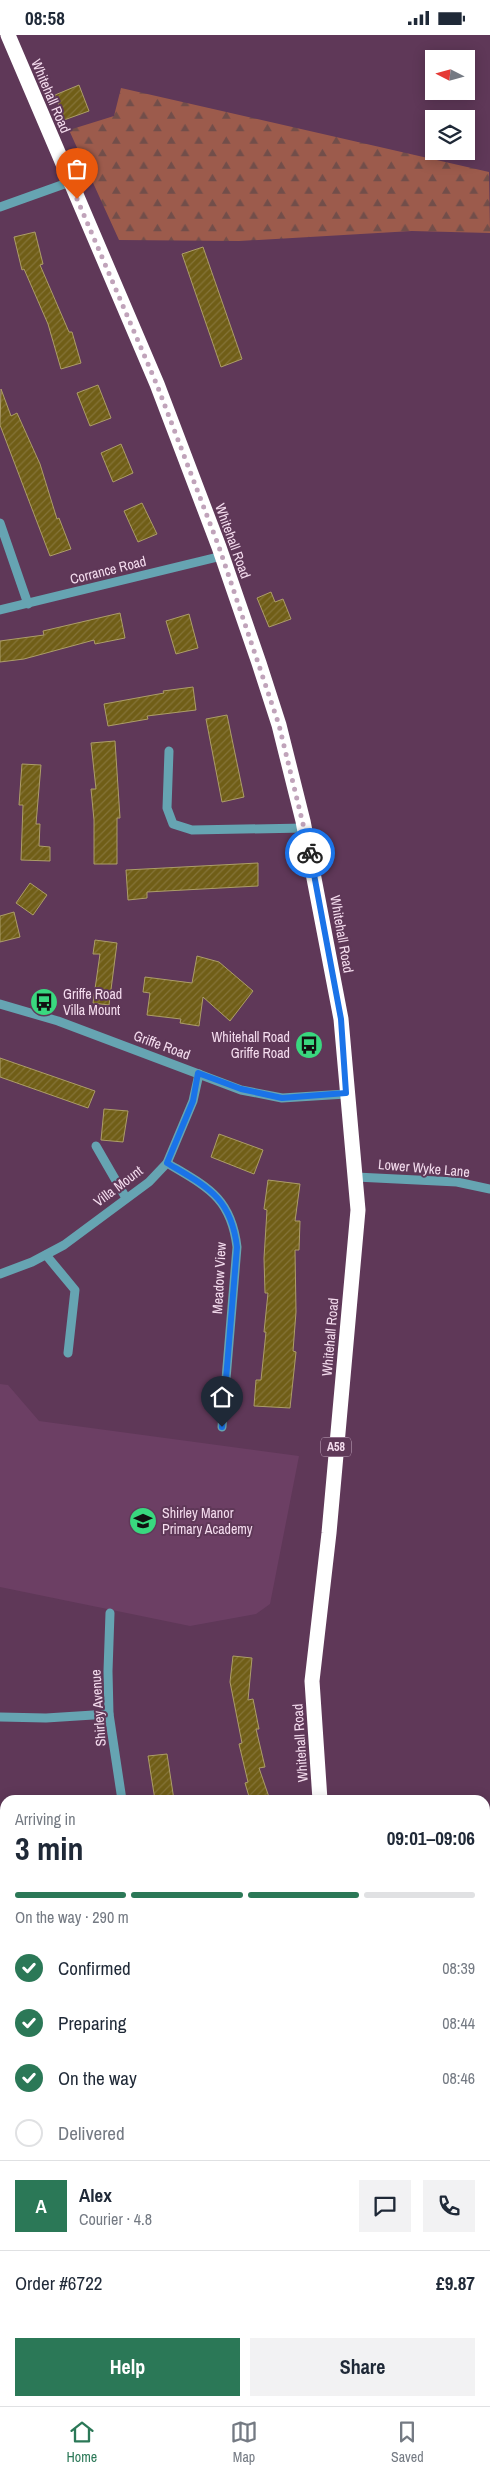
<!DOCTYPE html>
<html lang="en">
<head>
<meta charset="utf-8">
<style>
  :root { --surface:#fff; --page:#f2f2f3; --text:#1f2937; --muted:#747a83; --line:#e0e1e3; --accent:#2b7857 }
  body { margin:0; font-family:"Archivo Narrow",sans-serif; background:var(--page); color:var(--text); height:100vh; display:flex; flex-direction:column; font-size:19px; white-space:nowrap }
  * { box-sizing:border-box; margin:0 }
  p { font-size:16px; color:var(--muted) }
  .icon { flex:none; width:28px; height:28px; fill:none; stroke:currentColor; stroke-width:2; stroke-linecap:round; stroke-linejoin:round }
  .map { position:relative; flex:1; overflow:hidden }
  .details { position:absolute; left:0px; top:1760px; width:490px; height:611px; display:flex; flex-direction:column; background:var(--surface); border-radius:15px 15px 0 0; box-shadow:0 2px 12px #0003 }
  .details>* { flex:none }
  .needle { width:32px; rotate:276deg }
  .fabs { position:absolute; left:425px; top:15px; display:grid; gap:10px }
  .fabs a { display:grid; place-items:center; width:50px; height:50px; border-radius:0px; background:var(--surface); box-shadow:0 2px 12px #0003; font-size:25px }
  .pin { position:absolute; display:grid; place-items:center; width:42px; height:42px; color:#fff; margin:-51px -21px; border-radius:50% 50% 50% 0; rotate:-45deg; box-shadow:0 0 5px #0007 }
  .pin .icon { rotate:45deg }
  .courier { position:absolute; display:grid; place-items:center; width:50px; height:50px; margin:-25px; border:4px solid #1a73e8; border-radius:50%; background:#fff; color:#222; box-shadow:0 1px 6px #0007 }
  .summary em { font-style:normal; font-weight:700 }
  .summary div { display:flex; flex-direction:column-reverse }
  .summary { display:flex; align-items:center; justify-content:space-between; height:85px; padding:0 15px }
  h1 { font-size:32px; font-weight:700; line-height:38px }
  .bar { display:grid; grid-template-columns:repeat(4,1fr); gap:8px 5px; align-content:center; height:60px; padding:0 15px }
  .bar i { height:6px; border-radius:4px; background:var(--line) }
  .bar .active { background:var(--accent) }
  .bar p { grid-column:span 4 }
  .line { display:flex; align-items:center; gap:12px; padding:0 15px; border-top:1px solid var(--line) }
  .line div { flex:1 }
  .round { display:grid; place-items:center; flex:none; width:52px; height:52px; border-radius:0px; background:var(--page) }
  ol { padding:0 15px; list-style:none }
  li { display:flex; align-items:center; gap:15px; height:55px }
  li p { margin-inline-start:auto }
  li .icon { padding:5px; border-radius:50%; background:var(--accent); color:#fff; stroke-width:4 }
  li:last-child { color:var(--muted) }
  li i { width:28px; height:28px; border:2px solid var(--line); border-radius:50% }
  .cta { display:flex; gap:10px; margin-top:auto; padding:10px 15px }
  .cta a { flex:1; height:58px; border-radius:0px; background:var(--accent); color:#fff; font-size:20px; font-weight:700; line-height:58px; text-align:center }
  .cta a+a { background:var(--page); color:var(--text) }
  .status { display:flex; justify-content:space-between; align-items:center; height:35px; padding:0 25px; background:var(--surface); direction:ltr }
  .status svg { height:14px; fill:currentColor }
  .tab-bar { display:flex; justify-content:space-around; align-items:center; height:70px; border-top:1px solid var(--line); background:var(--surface); font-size:14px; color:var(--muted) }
  .tab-bar a { display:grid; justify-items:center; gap:2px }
  .tab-bar .active { color:var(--accent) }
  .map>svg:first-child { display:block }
</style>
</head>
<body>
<div class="status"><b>08:58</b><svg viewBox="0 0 49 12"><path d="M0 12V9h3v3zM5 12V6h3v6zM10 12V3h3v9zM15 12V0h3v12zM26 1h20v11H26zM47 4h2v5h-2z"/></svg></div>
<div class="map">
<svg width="490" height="2371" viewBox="0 0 490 2371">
  <defs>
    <pattern id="grass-tufts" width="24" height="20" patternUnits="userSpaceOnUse" patternTransform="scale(1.25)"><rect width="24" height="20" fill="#7e564c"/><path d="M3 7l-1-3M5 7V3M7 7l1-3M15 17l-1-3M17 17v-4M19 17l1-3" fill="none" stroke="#916e66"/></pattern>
    <pattern id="forest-firs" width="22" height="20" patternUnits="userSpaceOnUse" patternTransform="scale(1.25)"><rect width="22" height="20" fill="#9c5b4c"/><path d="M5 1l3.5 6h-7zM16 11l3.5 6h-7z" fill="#724e4a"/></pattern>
    <pattern id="building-hatch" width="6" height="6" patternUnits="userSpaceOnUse" patternTransform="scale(1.25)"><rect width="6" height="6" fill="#705e17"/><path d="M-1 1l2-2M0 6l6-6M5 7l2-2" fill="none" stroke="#857439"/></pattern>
  </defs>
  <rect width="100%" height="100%" fill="#5f3858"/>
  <!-- built -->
  <polygon fill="#6c3f64" points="0,1349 8,1350 39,1386 299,1421 270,1569 256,1579 190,1591 0,1552"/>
  <!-- grass -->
  <polygon fill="url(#grass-tufts)" points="0,2173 5,2175 5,2278 0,2278"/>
  <!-- forest -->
  <g fill="url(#forest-firs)">
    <polygon points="121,53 489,137 490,198 412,196 239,206 119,205 69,95 114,81"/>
    <polygon points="485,2316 490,2329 490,2371 430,2371 429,2366 485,2366"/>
  </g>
  <!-- building -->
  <g fill="url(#building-hatch)" stroke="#ac9d68">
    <polygon points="79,50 89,76 64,85 55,60"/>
    <polygon points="35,197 43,229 40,230 69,297 72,297 81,328 61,334 48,289 24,234 22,235 14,202"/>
    <polygon points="203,212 242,324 221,332 182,219"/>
    <polygon points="98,350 111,383 90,391 77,358"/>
    <polygon points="1,354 11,381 17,378 40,429 57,484 59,483 71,514 50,521 0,390"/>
    <polygon points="121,409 133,438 113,447 101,418"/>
    <polygon points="142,468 157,499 138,507 124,476"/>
    <polygon points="271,557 275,567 283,564 291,584 269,592 257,563"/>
    <polygon points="120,578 125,603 95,609 94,605 24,624 0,627 0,606 44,600 43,596"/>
    <polygon points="189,579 198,613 176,619 166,586"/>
    <polygon points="193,652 196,675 147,681 148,684 108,691 104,669 164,658 163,656"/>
    <polygon points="227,680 244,762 222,767 206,684"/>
    <polygon points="115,706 120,783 117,783 117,829 94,829 94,785 91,754 96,754 91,708"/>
    <polygon points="22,729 41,730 36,789 40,789 39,811 50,812 50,826 21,825 23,770 19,770"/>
    <polygon points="258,828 258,851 147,857 147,863 128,865 126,835"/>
    <polygon points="30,848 47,860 33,880 16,868"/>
    <polygon points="14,877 20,902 0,907 0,881"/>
    <polygon points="95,905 117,908 109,970 93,968 100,919 93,919"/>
    <polygon points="197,921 219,927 253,956 230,986 203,962 199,991 180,988 181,984 147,980 150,958 143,957 145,942 192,948"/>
    <polygon points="0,1023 95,1056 88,1073 0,1042"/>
    <polygon points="104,1074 128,1076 123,1107 101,1105"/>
    <polygon points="219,1099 263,1115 254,1139 211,1122"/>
    <polygon points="268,1145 300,1149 295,1186 300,1186 299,1215 295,1215 296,1277 293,1316 296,1317 290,1373 254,1371 256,1345 261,1345 266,1297 264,1297 268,1258 265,1258 264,1223 267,1175 264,1174"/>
    <polygon points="233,1621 252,1623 248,1665 253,1664 259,1694 256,1694 265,1732 259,1733 270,1765 250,1765 245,1748 248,1747 239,1709 242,1708 230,1647"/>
    <polygon points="167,1719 174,1765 155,1765 148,1721"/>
  </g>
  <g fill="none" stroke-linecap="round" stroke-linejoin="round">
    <!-- minor -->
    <g stroke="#66a4b2" stroke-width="9">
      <polyline points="0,172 70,147"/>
      <polyline points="0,488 28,569"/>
      <polyline points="0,575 222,521"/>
      <polyline points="169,716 167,773 173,789 192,795 305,793"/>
      <polyline points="0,969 58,986 241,1055 282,1063 346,1059"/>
      <polyline points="96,1111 126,1163"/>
      <path d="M167,1128C207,1152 231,1162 237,1212L222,1392"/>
      <polyline points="356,1142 457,1147 490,1154"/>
      <polyline points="46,1220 75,1255 68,1318"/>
      <polyline points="0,1239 32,1227 64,1210 149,1147 167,1128 193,1066 199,1039"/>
      <polyline points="110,1578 108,1636 109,1679 122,1765"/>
      <polyline points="0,1682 46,1683 109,1679"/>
      <polyline points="0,1977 5,1976"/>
    </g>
    <!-- highway -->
    <g stroke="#fff" stroke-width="15">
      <polyline points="8,0 157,349 219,512 259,628 279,690 303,786 341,984 358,1175 329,1498 312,1646 320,1765"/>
      <polyline points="485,2263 490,2275"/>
    </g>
  </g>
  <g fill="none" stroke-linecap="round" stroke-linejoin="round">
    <!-- done -->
    <polyline stroke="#c0a3ba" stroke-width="5" stroke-dasharray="0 9" points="77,164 157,350 219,512 279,690 310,818"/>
    <!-- route -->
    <path stroke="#1a73e8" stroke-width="6" d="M222,1392L237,1212C231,1162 207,1152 167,1128L193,1066L198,1038L241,1054L282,1063L346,1058L341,984L310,818"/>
  </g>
  <!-- icons -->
  <defs>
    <g id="bus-disc" transform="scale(1.4375)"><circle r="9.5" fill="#39d87f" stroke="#5f3858"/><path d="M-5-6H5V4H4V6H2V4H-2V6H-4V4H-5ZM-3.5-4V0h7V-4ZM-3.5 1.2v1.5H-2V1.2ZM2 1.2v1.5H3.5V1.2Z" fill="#111"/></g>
    <g id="school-disc" transform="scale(1.4375)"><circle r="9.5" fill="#39d87f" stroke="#5f3858"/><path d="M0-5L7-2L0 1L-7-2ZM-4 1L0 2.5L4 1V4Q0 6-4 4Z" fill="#111"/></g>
  </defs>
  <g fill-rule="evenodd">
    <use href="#bus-disc" x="44" y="967"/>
    <use href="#bus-disc" x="309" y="1010"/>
    <use href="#school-disc" x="143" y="1486"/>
  </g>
  <g text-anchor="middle" stroke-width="4" stroke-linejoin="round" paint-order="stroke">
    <!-- shield labels -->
    <rect fill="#5f3858" stroke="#c7abc1" stroke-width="1" x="321" y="1402.5" width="30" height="19" rx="4"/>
    <g font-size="12" font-weight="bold" fill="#f4dcee">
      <text x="336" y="1416">A58</text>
    </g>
    <!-- street labels -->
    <g font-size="14" fill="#f4dcee" stroke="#5f3858">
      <text transform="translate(51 61) rotate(67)" y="5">Whitehall Road</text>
      <text transform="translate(233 506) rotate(70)" y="5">Whitehall Road</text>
      <text transform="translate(108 535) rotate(-14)" y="5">Corrance Road</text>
      <text transform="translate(342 899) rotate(80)" y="5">Whitehall Road</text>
      <text transform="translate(162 1010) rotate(20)" y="5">Griffe Road</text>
      <text transform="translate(424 1133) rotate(5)" y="5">Lower Wyke Lane</text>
      <text transform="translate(118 1151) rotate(-37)" y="5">Villa Mount</text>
      <text transform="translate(219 1243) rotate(-87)" y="5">Meadow View</text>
      <text transform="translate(330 1302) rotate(-85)" y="5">Whitehall Road</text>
      <text transform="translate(98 1673) rotate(-94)" y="5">Shirley Avenue</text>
      <text transform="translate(300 1708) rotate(-94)" y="5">Whitehall Road</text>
    </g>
    <!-- poi labels -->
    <g font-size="14" fill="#f4dcee" stroke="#5f3858" text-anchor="start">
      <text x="63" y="964">Griffe Road<tspan x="63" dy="16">Villa Mount</tspan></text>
      <text x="290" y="1007" text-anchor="end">Whitehall Road<tspan x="290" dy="16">Griffe Road</tspan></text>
      <text x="162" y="1483">Shirley Manor<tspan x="162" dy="16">Primary Academy</tspan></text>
    </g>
  </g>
</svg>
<div class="fabs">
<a><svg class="needle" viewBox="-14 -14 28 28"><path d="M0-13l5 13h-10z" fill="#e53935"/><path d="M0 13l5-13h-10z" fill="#747a83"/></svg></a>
<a><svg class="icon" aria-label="layers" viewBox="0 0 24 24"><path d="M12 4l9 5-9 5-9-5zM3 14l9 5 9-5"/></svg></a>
</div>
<div class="pin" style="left:77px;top:164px;background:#ea580c"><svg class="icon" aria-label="bag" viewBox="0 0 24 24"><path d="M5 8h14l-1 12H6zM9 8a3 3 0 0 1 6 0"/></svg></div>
<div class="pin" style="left:222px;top:1392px;background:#1f2937"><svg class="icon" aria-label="home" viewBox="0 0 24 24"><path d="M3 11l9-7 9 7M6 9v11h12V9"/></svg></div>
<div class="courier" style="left:310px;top:818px"><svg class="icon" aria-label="bike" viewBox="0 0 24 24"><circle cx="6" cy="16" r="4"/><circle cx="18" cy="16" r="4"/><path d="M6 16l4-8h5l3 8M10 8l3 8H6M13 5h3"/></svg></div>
<section class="details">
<div class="summary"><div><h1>3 min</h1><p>Arriving in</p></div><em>09:01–09:06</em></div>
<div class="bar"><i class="active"></i><i class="active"></i><i class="active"></i><i></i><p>On the way · 290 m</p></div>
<ol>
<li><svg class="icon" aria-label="check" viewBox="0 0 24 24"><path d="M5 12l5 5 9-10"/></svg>Confirmed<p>08:39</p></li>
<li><svg class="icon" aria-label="check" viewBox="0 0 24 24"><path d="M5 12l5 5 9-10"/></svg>Preparing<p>08:44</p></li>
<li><svg class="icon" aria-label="check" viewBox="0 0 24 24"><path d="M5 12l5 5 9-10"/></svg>On the way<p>08:46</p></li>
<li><i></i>Delivered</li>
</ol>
<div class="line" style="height:90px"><b class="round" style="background:var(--accent);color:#fff">A</b><div><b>Alex</b><p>Courier · 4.8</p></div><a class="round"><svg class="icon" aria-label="chat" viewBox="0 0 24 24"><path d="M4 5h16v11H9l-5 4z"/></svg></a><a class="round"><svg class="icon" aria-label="phone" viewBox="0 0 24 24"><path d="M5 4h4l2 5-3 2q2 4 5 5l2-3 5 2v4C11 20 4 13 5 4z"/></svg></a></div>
<div class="line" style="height:65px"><div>Order #6722</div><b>£9.87</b></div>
<div class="cta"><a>Help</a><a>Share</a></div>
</section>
</div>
<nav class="tab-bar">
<a class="active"><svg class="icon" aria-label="home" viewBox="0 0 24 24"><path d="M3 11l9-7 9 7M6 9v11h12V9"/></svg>Home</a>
<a><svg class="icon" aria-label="map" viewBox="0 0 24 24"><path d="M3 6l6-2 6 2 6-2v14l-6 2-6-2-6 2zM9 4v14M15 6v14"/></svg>Map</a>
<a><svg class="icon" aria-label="saved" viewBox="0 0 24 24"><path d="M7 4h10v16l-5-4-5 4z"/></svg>Saved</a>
</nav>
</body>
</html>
